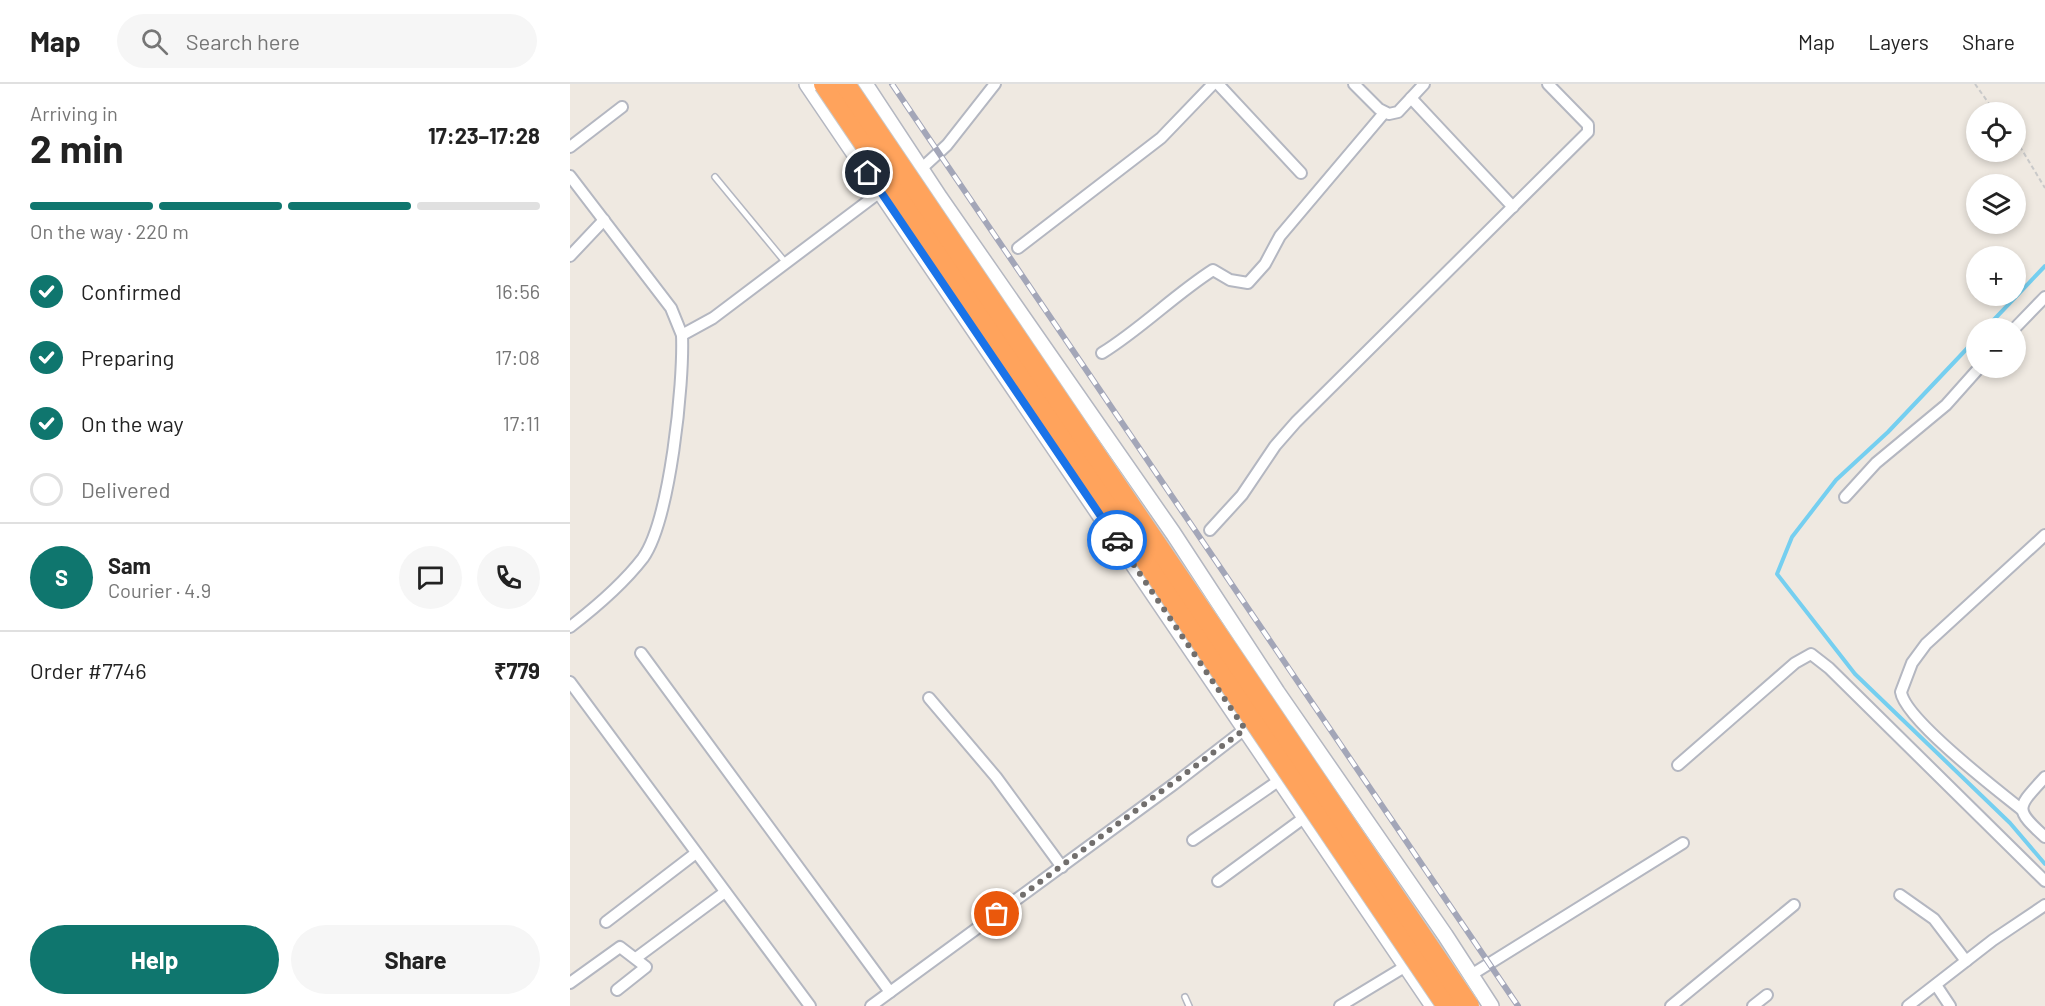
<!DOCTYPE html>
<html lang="en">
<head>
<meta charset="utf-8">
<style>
  :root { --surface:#fff; --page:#f6f6f6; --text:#222; --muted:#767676; --line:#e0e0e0; --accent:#0f766e }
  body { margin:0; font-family:Barlow,sans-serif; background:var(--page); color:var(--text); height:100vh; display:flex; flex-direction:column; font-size:22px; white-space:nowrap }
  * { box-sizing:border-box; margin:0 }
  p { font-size:20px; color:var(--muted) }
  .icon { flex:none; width:33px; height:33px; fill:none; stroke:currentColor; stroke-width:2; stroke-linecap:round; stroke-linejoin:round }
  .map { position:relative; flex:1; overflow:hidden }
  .side { display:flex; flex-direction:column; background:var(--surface); width:570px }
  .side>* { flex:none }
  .fabs { position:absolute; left:1396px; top:18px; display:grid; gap:12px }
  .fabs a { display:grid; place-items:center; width:60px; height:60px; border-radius:50%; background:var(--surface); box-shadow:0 3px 9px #0003; font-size:30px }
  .pin { position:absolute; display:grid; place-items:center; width:51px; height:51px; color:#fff; margin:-26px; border:3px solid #fff; border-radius:50%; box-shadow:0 2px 6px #0007 }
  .courier { position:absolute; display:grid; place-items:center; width:60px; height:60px; margin:-30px; border:4px solid #1a73e8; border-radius:50%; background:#fff; color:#222; box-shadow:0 2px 8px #0007 }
  .headline em { font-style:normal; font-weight:700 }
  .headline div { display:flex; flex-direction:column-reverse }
  .headline { display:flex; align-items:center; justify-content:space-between; height:102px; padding:0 30px }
  h1 { font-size:39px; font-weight:700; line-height:45px }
  .bar { display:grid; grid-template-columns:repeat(4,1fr); gap:9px 6px; align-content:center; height:72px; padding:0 30px }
  .bar i { height:8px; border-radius:4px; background:var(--line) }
  .bar .selected { background:var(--accent) }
  .bar p { grid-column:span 4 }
  .line { display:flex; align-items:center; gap:15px; padding:0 30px; border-top:2px solid var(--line) }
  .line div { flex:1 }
  .round { display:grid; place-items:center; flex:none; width:63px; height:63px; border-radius:32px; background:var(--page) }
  ol { padding:0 30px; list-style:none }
  li { display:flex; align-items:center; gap:18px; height:66px }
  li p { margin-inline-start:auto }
  li .icon { padding:6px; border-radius:50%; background:var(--accent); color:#fff; stroke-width:4 }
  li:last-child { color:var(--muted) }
  li i { width:33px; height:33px; border:3px solid var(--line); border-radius:50% }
  .action { display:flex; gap:12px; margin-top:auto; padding:12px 30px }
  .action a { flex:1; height:69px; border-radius:36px; background:var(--accent); color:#fff; font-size:24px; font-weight:700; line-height:69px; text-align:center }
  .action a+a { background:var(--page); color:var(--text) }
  header { display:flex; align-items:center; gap:36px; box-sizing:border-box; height:84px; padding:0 30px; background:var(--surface); border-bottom:2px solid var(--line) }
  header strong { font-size:28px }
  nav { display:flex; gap:33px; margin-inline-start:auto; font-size:21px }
  .search { width:420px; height:54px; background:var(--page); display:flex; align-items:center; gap:15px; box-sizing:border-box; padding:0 21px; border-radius:33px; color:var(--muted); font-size:22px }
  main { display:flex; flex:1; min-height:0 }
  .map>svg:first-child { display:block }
</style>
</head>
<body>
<header>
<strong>Map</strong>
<div class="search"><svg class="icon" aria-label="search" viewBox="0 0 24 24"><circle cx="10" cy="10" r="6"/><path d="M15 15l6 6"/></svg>Search here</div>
<nav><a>Map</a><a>Layers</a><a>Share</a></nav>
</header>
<main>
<section class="side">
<div class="headline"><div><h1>2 min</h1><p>Arriving in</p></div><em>17:23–17:28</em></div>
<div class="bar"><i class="selected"></i><i class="selected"></i><i class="selected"></i><i></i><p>On the way · 220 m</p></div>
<ol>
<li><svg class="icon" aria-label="check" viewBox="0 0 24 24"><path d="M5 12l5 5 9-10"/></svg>Confirmed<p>16:56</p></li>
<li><svg class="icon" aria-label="check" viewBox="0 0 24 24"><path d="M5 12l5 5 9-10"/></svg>Preparing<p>17:08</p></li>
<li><svg class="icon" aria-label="check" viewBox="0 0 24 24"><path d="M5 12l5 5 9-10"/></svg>On the way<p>17:11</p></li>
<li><i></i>Delivered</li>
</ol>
<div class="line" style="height:108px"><b class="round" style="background:var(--accent);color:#fff">S</b><div><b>Sam</b><p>Courier · 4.9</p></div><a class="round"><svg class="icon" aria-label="chat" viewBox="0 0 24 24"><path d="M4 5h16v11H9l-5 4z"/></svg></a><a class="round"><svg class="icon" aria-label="phone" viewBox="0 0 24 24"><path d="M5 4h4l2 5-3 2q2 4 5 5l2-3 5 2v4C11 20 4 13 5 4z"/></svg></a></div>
<div class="line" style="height:78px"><div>Order #7746</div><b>₹779</b></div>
<div class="action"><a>Help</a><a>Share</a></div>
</section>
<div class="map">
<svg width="1475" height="922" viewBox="0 0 1475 922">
  <rect width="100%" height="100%" fill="#efe9e1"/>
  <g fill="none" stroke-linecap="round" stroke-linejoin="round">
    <!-- stream -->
    <g stroke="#75cff0" stroke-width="4">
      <polyline points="1416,244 1475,182"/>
      <polyline points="1407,254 1318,348 1266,396 1222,453 1207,490 1285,590 1440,739 1475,780"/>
    </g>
    <!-- lane casing -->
    <g stroke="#b4b7c1" stroke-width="8">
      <g id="lane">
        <polyline points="145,93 216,179"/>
        <polyline points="615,913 619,922"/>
      </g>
    </g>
    <!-- street casing -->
    <g stroke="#b4b7c1" stroke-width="14">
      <g id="street">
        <polyline points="648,0 731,89"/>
        <polyline points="784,0 809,25 819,30 828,28 854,0"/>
        <polyline points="841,14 943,123"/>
        <polyline points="0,63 52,23"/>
        <polyline points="351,85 377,61 425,0"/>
        <polyline points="0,92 101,224 112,251"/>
        <polyline points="448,164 591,54 643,0"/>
        <polyline points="0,172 34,136"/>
        <polyline points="1445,244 1475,213"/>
        <path d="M532,269C571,245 604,211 643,186L660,196L678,199L695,180L710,152L814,29"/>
        <polyline points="1275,413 1306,379 1376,321 1409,284"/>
        <polyline points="640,446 672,411 705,362 726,338 1018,48 1018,41 978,0"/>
        <path d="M0,543C26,523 53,500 73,474C100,436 114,299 112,251L143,234L310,108"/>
        <polyline points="71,569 320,908"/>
        <polyline points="0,598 240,922"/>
        <polyline points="359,614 426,693 492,783"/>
        <polyline points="1108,681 1225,579 1241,570 1259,584 1475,797"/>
        <path d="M1475,693C1447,724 1443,724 1475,753"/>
        <path d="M1451,725C1427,706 1335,635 1331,608L1342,579L1356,560L1475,451"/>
        <polyline points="623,756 714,693"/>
        <polyline points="648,797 735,733"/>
        <polyline points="1330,811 1364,835 1396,877"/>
        <polyline points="36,838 126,769"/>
        <polyline points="66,874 155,808"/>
        <polyline points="901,891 1113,759"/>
        <polyline points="0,899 50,863 76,883 47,906"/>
        <polyline points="1366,901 1380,922"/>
        <polyline points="301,922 604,700 675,645"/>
        <polyline points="770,922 836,882"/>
        <polyline points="1101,922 1224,821"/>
        <polyline points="1183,922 1197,911"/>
        <polyline points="1338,922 1423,856 1475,821"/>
      </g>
    </g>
    <!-- secondary casing -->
    <g stroke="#b4b7c1" stroke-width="18">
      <g id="secondary">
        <polyline points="237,0 863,922"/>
        <polyline points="295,0 370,114 603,449 707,608 875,851 921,922"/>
      </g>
    </g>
    <!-- path -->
    <g stroke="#c9c9c9" stroke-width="2" stroke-dasharray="4.5 3" stroke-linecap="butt">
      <polyline points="1405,0 1425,28"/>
      <polyline points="1446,56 1475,104"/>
    </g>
    <!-- lane -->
    <use href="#lane" stroke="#fff" stroke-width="5"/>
    <!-- street -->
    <use href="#street" stroke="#fff" stroke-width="10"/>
    <!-- secondary -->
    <use href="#secondary" stroke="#fff" stroke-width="15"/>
    <!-- rail casing -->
    <g stroke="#a3a6b8" stroke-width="6">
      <polyline id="rail" points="322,0 948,922"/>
    </g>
    <!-- rail -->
    <use href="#rail" stroke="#fff" stroke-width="4" stroke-dasharray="11" stroke-linecap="butt"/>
    <!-- highway-bridge casing -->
    <g stroke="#c9c9c9" stroke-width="22" stroke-linecap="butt">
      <g id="highway-bridge">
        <polyline points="254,0 877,922"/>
        <polyline points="275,0 899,922"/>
      </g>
    </g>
    <!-- highway-bridge -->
    <use href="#highway-bridge" stroke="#ffa35c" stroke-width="20"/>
  </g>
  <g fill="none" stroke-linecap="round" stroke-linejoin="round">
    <!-- done -->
    <polyline stroke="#726f6d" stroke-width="6" stroke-dasharray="0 10.8" points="427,830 675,645 547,456"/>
    <!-- route -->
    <polyline stroke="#1a73e8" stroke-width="8" points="298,89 547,456"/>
  </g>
</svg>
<div class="fabs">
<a><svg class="icon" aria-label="locate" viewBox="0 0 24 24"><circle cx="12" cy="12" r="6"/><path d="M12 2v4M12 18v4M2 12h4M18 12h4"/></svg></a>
<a><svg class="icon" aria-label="layers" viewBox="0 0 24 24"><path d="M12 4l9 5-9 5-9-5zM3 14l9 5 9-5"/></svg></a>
<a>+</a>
<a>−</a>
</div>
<div class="pin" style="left:427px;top:830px;background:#ea580c"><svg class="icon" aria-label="bag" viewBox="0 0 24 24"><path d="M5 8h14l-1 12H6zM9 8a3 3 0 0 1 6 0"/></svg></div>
<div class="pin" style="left:298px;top:89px;background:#1f2937"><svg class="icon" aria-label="home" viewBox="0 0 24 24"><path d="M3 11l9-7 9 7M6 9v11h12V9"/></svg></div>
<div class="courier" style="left:547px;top:456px"><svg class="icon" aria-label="car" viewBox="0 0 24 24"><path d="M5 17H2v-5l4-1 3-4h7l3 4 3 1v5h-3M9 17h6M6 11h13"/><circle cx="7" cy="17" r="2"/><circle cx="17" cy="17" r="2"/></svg></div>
</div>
</main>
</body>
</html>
